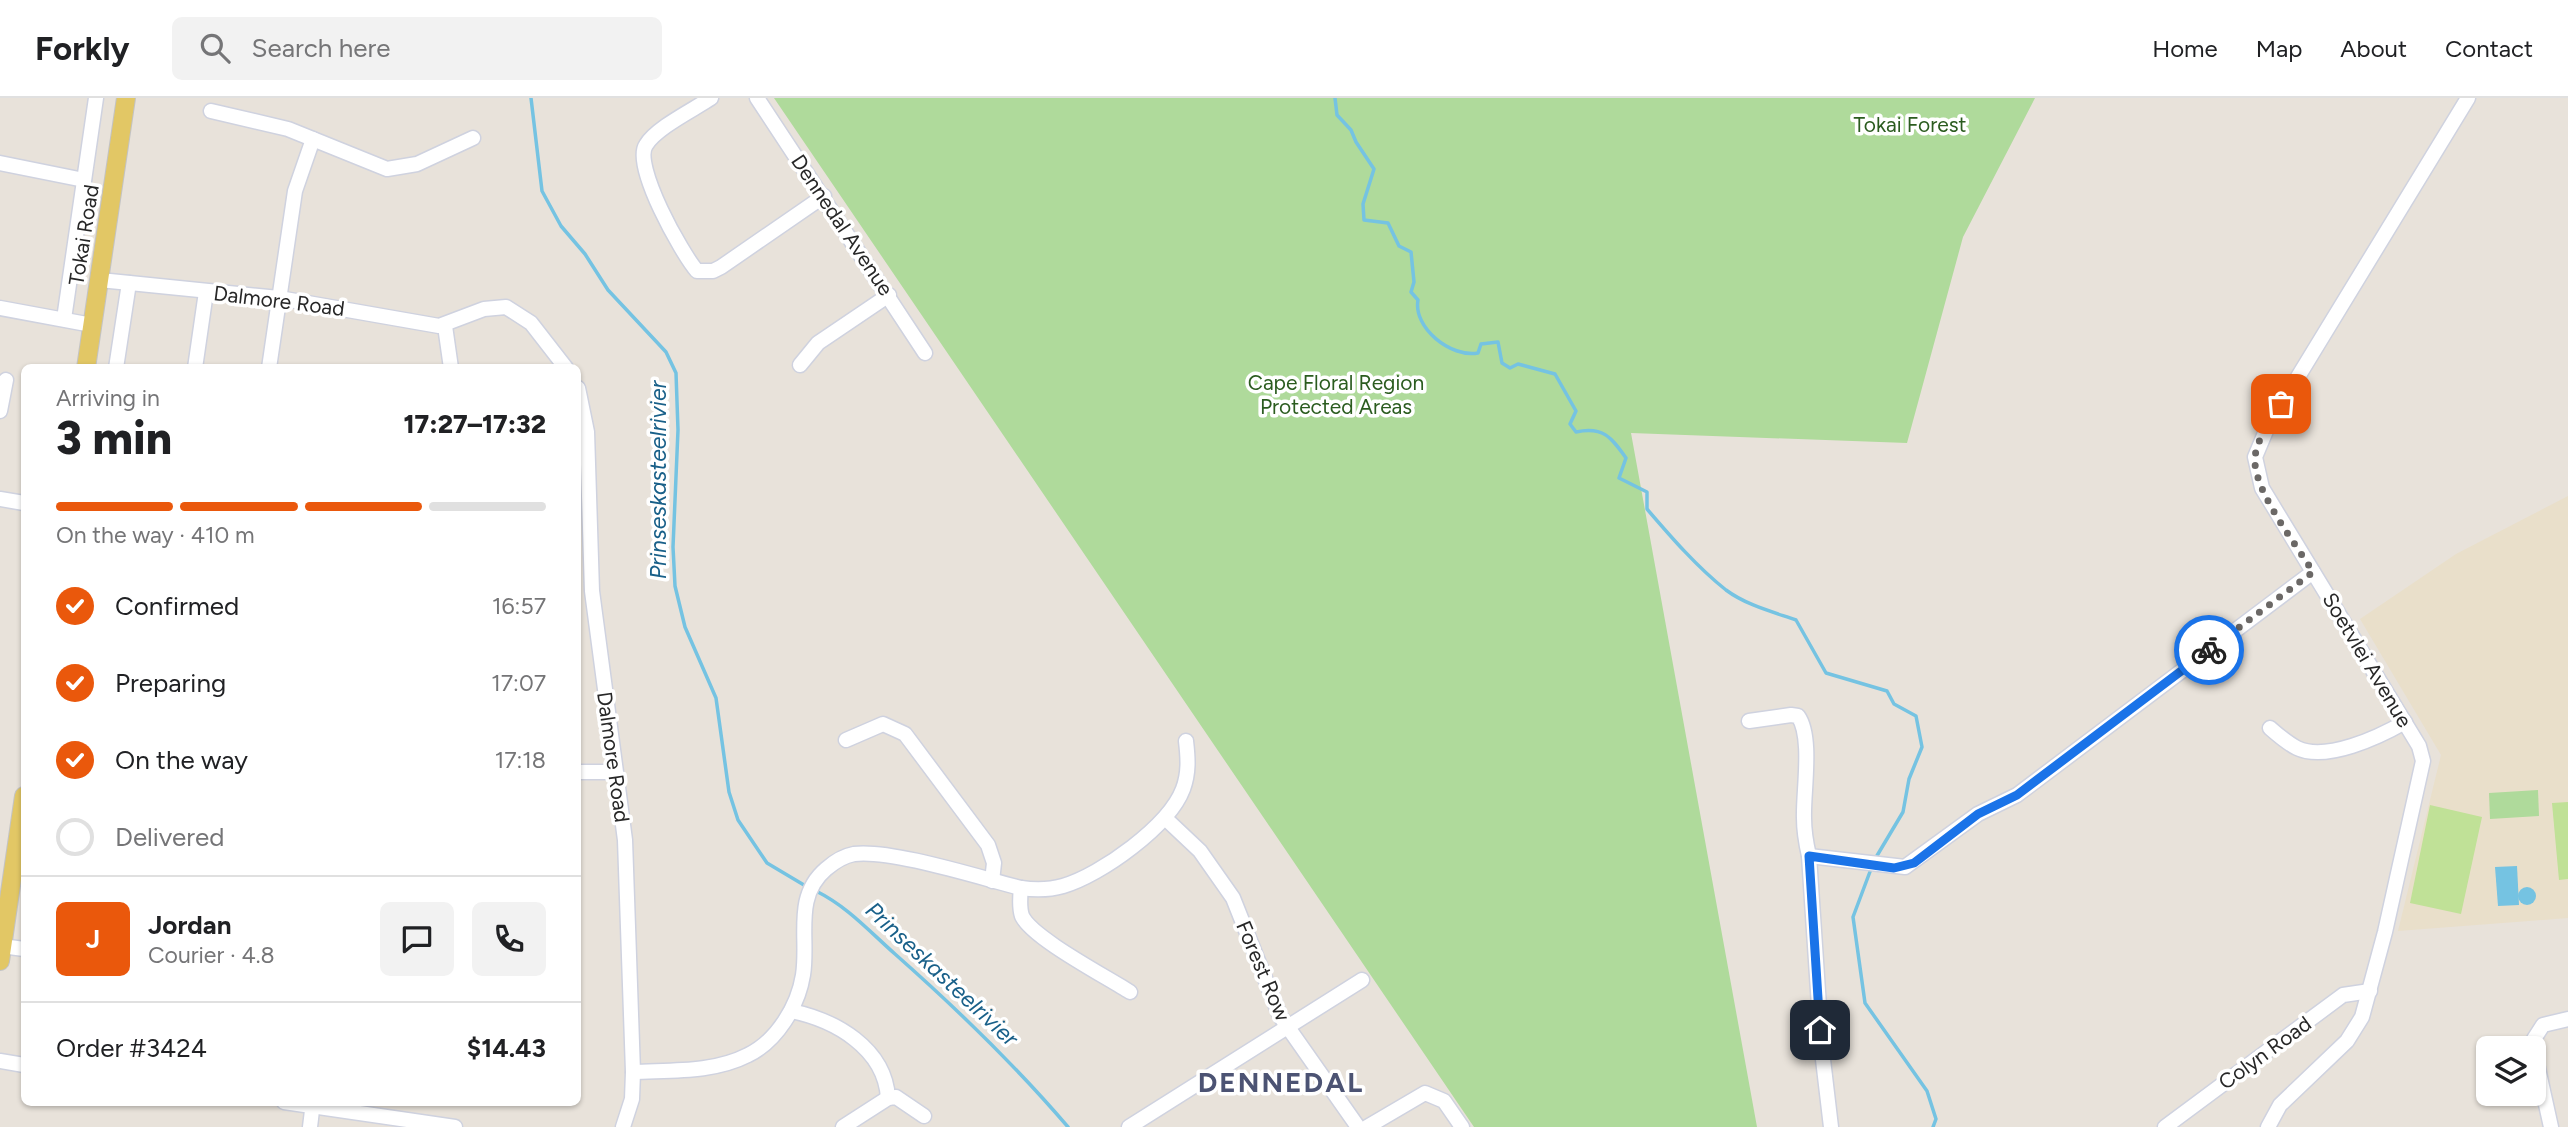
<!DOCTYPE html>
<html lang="en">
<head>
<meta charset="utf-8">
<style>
  :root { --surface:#fff; --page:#f2f2f2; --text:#202124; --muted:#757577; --line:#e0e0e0; --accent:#ea580c }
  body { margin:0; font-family:Figtree,sans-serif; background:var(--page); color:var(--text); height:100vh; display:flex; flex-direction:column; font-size:26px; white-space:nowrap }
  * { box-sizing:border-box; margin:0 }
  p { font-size:23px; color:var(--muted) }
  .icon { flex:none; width:38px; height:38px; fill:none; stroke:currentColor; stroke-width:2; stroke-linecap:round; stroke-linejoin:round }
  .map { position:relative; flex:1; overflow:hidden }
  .sheet { position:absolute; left:21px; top:266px; width:560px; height:742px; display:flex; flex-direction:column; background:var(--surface); border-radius:10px; box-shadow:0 2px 5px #0004 }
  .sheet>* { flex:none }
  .controls { position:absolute; left:2476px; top:938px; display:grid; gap:14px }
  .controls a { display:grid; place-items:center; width:70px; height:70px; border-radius:10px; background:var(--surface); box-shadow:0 2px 5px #0004; font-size:35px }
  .pin { position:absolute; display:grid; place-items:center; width:60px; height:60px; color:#fff; margin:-30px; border-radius:14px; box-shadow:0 4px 10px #0006 }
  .courier { position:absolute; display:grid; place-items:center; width:70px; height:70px; margin:-35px; border:5px solid #1a73e8; border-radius:50%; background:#fff; color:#222; box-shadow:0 2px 9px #0007 }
  .summary em { font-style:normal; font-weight:800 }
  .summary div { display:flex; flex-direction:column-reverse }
  .summary { display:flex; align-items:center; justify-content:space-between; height:119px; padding:0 35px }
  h1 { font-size:46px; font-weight:800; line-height:52px }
  .bar { display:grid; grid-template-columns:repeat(4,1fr); gap:10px 7px; align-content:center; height:84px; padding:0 35px }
  .bar i { height:9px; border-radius:5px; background:var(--line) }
  .bar .on { background:var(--accent) }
  .bar p { grid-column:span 4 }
  .line { display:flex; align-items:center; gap:18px; padding:0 35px; border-top:2px solid var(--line) }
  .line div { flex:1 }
  .round { display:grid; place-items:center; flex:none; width:74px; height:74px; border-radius:10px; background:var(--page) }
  ol { padding:0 35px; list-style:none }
  li { display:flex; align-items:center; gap:21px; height:77px }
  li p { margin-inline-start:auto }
  li .icon { padding:7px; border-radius:50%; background:var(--accent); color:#fff; stroke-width:4 }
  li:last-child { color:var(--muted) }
  li i { width:38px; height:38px; border:4px solid var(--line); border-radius:50% }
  header { display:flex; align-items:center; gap:42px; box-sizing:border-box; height:98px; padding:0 35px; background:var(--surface); border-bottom:2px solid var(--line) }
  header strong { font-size:33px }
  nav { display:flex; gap:38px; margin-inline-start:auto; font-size:24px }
  .search { width:490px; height:63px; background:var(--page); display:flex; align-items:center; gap:18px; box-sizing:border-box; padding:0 24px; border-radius:10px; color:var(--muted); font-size:26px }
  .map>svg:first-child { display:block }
</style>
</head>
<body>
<header>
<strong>Forkly</strong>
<div class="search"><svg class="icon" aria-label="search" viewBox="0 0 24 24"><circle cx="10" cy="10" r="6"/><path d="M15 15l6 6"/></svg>Search here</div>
<nav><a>Home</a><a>Map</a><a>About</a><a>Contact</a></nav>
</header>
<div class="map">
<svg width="2568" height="1029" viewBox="0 0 2568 1029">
  <rect width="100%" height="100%" fill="#e8e2da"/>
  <!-- education -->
  <polygon fill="#e9dfca" points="2568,398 2568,820 2398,833 2441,657 2360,521 2456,456"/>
  <!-- green -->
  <g fill="#afda9b">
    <polygon points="774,0 2035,0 1963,139 1907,345 1631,335 1757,1029 1474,1029"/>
    <polygon points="2538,692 2539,718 2490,721 2489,695"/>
  </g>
  <!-- pitch -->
  <g fill="#c0e197">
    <polygon points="2568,704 2568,781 2559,782 2552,705"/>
    <polygon points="2430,707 2482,719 2461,816 2410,805"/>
  </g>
  <!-- water -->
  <g fill="#75c3e2">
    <polygon points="2517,768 2519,807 2498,808 2495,769"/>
    <circle cx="2527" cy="798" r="9"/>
  </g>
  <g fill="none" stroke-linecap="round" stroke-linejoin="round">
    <!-- stream -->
    <g stroke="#75c3e2" stroke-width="3.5">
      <polyline points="531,0 542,93 561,128 585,156 608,192 666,254 676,275 678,332 673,449 675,488 685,529 716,600 729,694 738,722 767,765 809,790"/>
      <path d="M1335,0L1337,17L1351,32L1356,44L1374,71L1363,106L1364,122L1388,125L1399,148L1411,154L1414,184L1411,194L1418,202C1413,230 1451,260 1478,255L1481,246L1498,244L1502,265L1510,270L1518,266L1555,276L1576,313L1570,326L1576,334C1603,328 1611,339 1626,360L1619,380L1647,394V411C1671,439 1697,469 1726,492C1746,507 1773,514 1796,522L1826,575L1887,593L1894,606L1916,618L1922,649L1909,681L1903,714L1875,761"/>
      <polyline points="1871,771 1853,819 1865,905 1927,993 1936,1021 1933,1029"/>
      <path d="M816,793C848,809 869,833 895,856C956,910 1015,967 1068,1029"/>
    </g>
    <!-- minor casing -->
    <g stroke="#cfd2df" stroke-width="17">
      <g id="minor">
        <path d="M711,0C693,12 656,30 646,47C632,67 682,156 697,173H713L721,169L824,98"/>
        <polyline points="757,0 925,255"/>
        <polyline points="211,13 288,31 387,71 417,66 473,40"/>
        <polyline points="0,65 84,82"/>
        <polyline points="100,182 279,200 439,228 484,211 506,209 531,225 566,270"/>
        <polyline points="0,210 92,227"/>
        <polyline points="64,221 96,0"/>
        <polyline points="445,228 451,270"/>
        <polyline points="800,267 818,245 889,197"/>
        <polyline points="116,270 129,185"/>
        <polyline points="195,270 206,194"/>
        <polyline points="269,270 295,93 313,41"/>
        <polyline points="578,290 587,334 592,493 625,742 633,974 632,1001 623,1029"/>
        <polyline points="0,313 6,282"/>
        <polyline points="0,401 24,405"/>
        <path d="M1749,623L1791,617L1798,618C1813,639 1803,694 1804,720C1804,733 1806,745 1809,758L1822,953L1831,1029"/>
        <path d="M2270,630C2278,637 2287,645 2297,650C2326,664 2379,639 2405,624"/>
        <polyline points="846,642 883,626 905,636 988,747 994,765 992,783"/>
        <polyline points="578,674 614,674"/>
        <polyline points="1165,720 1200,753 1233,800 1280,918 1358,1029"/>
        <polyline points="1809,758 1905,769 1978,716 2017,697 2313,474"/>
        <path d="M1021,790C1020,799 1019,809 1022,818C1032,840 1107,879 1130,894"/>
        <polyline points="2,848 24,851"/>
        <path d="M791,913C835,922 885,950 888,1000"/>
        <polyline points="2534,950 2534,941 2543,927 2568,921"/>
        <polyline points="2534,952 2551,1029"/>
        <polyline points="0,963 24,967"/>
        <path d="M633,974C671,972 713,975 748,957C777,943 798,908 803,877C809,840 793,799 826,771C834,764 843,758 854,756C891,751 981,780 1021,790C1035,792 1049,792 1063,788C1101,777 1169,728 1183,691C1189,675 1188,660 1186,643"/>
        <polyline points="284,1004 455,1029"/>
        <polyline points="310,1029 313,1004"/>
        <polyline points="843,1029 888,1000 896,999 924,1018"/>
        <polyline points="1129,1029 1362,882"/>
        <polyline points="1367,1029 1425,995 1444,1003 1462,1029"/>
        <polyline points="2165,1029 2343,897 2370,893"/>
        <polyline points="2268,1029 2280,1007 2347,943 2362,919 2385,834 2423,663 2419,648 2262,390 2255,359 2268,328 2468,0"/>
      </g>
    </g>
    <!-- major casing -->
    <g stroke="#c3c3c3" stroke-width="20">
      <g id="major">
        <polyline points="86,270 126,0"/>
        <polyline points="0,863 24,698"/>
      </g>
    </g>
    <!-- minor -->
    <use href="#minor" stroke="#fff" stroke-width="14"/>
    <!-- major -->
    <use href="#major" stroke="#e2c765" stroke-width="18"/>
  </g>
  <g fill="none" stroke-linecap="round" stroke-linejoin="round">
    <!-- done -->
    <path stroke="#6b6866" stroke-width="7" stroke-dasharray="0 12.6" d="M2209,552L2313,474C2296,446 2252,391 2255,359C2257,340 2271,323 2281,306"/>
    <!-- route -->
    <polyline stroke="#1a73e8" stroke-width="9" points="1820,932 1809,758 1894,770 1914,765 1978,716 2017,697 2209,552"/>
  </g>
  <g text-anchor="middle" stroke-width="7" stroke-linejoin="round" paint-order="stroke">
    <!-- park labels -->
    <g font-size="21" fill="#2b5c1f" stroke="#fff">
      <text x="1910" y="34">Tokai Forest</text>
      <text x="1336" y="292">Cape Floral Region<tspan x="1336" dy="24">Protected Areas</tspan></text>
    </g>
    <!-- street labels -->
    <g font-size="21" fill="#272727" stroke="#fff">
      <text transform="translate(842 127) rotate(56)" y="7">Dennedal Avenue</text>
      <text transform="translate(84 137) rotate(-81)" y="7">Tokai Road</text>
      <text transform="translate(279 203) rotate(7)" y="7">Dalmore Road</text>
      <text transform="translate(2367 562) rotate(59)" y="7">Soetvlei Avenue</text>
      <text transform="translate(613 659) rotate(82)" y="7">Dalmore Road</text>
      <text transform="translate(1263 873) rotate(67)" y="7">Forest Row</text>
      <text transform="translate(2265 955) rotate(-36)" y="7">Colyn Road</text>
    </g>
    <!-- water labels -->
    <g font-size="23" font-style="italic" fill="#196089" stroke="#fff">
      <text transform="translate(658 382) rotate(-90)" y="8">Prinseskasteelrivier</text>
      <text transform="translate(942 876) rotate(43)" y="8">Prinseskasteelrivier</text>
    </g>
    <!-- district labels -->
    <g font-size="28" font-weight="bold" letter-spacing="2" fill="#4c5373" stroke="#fff">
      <text x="1281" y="994">DENNEDAL</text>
    </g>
  </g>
</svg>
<div class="controls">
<a><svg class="icon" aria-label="layers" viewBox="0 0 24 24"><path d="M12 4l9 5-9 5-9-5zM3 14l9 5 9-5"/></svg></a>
</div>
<div class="pin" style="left:2281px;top:306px;background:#ea580c"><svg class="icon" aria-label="bag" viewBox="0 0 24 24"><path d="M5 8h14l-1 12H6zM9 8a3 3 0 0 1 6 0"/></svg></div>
<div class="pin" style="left:1820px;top:932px;background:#1f2937"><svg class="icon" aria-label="home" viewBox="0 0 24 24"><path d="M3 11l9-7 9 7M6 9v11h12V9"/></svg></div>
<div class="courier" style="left:2209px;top:552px"><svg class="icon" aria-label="bike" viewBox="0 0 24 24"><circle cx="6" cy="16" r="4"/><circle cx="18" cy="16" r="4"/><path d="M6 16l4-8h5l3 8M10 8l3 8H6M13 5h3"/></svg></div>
<section class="sheet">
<div class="summary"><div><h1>3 min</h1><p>Arriving in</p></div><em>17:27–17:32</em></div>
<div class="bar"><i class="on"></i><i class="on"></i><i class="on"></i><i></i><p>On the way · 410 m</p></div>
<ol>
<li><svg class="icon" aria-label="check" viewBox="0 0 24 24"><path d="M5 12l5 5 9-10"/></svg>Confirmed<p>16:57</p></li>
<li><svg class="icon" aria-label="check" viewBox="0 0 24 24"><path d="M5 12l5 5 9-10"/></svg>Preparing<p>17:07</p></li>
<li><svg class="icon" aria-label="check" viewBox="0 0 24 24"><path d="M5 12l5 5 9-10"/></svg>On the way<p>17:18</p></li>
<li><i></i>Delivered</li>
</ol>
<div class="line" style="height:126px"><b class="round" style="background:var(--accent);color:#fff">J</b><div><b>Jordan</b><p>Courier · 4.8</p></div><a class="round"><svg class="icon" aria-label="chat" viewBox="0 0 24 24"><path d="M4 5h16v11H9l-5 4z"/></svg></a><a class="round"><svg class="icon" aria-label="phone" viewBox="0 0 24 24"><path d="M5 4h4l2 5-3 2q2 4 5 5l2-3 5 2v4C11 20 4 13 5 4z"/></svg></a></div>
<div class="line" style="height:91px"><div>Order #3424</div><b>$14.43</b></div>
</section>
</div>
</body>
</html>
